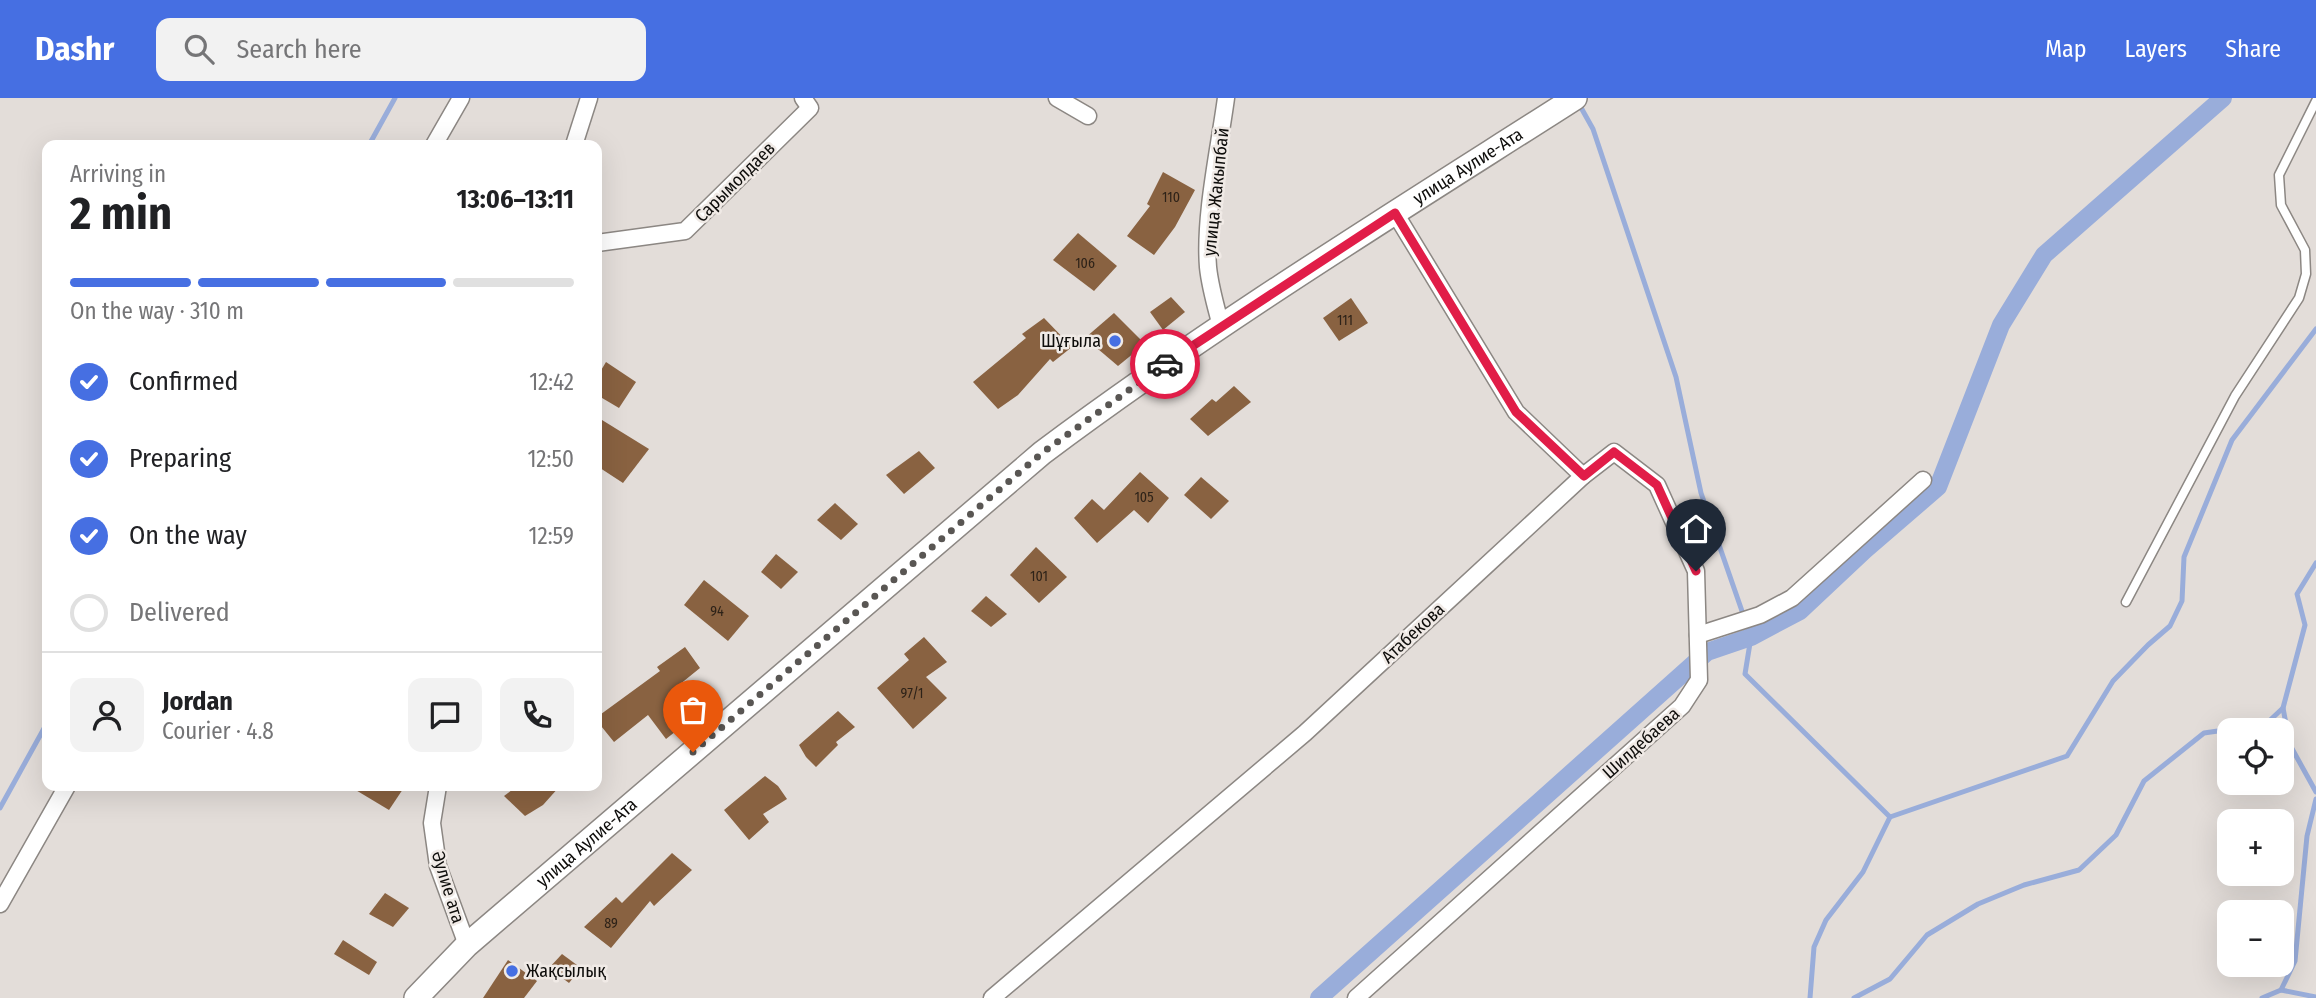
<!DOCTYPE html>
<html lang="en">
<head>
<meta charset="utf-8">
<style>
  :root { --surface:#fff; --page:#f2f2f2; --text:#202124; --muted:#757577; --line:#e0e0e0; --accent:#466fe2 }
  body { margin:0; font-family:"Fira Sans Condensed",sans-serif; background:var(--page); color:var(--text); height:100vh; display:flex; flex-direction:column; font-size:26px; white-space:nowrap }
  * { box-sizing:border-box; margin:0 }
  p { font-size:23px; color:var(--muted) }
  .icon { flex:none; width:38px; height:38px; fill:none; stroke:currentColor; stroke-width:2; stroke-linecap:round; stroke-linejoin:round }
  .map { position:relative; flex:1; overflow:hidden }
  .panel { position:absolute; left:42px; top:42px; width:560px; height:651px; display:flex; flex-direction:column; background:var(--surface); border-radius:14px; box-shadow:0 7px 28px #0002 }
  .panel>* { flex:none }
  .fabs { position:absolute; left:2217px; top:620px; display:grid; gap:14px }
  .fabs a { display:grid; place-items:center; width:77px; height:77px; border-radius:14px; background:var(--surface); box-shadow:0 7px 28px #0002; font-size:35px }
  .pin { position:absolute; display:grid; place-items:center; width:60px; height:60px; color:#fff; margin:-72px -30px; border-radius:50% 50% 50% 0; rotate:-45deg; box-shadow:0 0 7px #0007 }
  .pin .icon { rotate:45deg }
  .courier { position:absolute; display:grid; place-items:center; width:70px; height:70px; margin:-35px; border:5px solid #e11d48; border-radius:50%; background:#fff; color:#222; box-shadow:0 2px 9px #0007 }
  .summary em { font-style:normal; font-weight:700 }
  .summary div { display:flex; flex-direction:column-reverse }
  .summary { display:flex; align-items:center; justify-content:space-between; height:119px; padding:0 28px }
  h1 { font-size:46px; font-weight:700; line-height:52px }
  .bar { display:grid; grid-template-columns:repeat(4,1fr); gap:10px 7px; align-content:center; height:84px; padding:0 28px }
  .bar i { height:9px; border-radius:5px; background:var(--line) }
  .bar .current { background:var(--accent) }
  .bar p { grid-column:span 4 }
  .line { display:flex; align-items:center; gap:18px; padding:0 28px; border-top:2px solid var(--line) }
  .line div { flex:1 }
  .round { display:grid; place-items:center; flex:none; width:74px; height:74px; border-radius:14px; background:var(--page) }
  ol { padding:0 28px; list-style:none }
  li { display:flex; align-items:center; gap:21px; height:77px }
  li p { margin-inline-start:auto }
  li .icon { padding:7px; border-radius:50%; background:var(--accent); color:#fff; stroke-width:4 }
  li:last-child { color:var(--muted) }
  li i { width:38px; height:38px; border:4px solid var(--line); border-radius:50% }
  header { display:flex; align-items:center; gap:42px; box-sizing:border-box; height:98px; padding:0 35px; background:var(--accent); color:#fff }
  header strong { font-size:33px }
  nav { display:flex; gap:38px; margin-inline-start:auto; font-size:24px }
  .search { width:490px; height:63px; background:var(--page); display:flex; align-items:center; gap:18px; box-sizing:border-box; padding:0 24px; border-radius:14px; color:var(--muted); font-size:26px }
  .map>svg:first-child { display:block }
</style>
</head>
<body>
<header>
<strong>Dashr</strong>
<div class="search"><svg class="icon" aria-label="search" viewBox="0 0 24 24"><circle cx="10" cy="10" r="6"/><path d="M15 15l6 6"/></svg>Search here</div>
<nav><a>Map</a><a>Layers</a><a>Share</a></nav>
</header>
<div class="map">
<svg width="2316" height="900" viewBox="0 0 2316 900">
  <rect width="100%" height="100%" fill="#e3ddd9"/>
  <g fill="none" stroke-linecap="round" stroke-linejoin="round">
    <!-- stream -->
    <g stroke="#99adda" stroke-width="5">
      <polyline points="1579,6 1593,31 1676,279 1701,395 1751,539 1745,576 1890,719"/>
      <polyline points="369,47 395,0"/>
      <polyline points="2283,610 2290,647 2316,694"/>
      <polyline points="0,710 47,625"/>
      <polyline points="2281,892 2316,899"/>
      <polyline points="1810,900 1814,849 1826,822 1863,774 1890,719 2067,658 2113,583 2148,547 2170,528 2182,503 2184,459 2232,342 2316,231"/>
      <polyline points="1854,900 1890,881 1927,837 1978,806 2024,787 2079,772 2116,737 2144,683 2204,635 2266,626 2283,610 2305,527 2297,496 2316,465"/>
      <polyline points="2262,900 2281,892 2295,863 2307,738 2316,701"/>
    </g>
    <!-- canal -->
    <polyline stroke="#99adda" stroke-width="18" points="1319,900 1707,554 1751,539 1800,513 1865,452 1938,389 2001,227 2044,157 2223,0"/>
  </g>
  <!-- building -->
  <g fill="#896241">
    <polygon points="1163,74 1195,92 1175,129 1154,157 1127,138 1150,108 1147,106"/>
    <polygon points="1078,135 1117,168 1094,193 1053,162"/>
    <polygon points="1171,199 1185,214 1163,232 1150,214"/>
    <polygon points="1351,200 1368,225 1339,243 1323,220"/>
    <polygon points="1114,215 1145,246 1118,268 1085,240"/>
    <polygon points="1044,220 1072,249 1053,264 1050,261 1018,297 998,311 973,284 1026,240 1022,236"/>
    <polygon points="606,264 636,284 619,310 597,297 597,279"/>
    <polygon points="1234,288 1251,304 1208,338 1190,321 1212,301 1216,304"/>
    <polygon points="602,322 649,351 623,385 597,368 597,329"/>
    <polygon points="919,353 935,370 904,396 886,377"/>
    <polygon points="1140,374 1169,400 1148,425 1134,412 1097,445 1074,420 1092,401 1104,412"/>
    <polygon points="1201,379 1229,403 1211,421 1184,397"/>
    <polygon points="835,405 858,426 841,442 817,422"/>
    <polygon points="1036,449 1067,479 1039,505 1010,477"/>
    <polygon points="776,456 798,474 781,491 761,474"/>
    <polygon points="704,482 749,518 728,543 684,507"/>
    <polygon points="986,498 1007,516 991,529 971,513"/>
    <polygon points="924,539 947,564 926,579 947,600 913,631 877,590 909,562 904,556"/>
    <polygon points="685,549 700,570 674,591 695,618 666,641 648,617 614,644 597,623 597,619 660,573 657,569"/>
    <polygon points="838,613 855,629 836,644 838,647 816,669 806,659 799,647"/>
    <polygon points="765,678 778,688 787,701 763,716 769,724 749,742 724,712"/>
    <polygon points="349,688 405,688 389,712"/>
    <polygon points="517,688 560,688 543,707 525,718 504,698"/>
    <polygon points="672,755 692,772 654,808 650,803 611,850 584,829 616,799 622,805"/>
    <polygon points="385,795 409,810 393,829 369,816"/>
    <polygon points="343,842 377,864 369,877 334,856"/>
    <polygon points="562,856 581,870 569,885 549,870"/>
    <polygon points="508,862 537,883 524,900 483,900"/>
  </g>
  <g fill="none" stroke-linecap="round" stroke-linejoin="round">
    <!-- lane casing -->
    <g stroke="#8c8783" stroke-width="11">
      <polyline id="lane" points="2126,504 2235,298 2299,200 2306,176 2305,152 2281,107 2279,77 2316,3"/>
    </g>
    <!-- street casing -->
    <g stroke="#8c8783" stroke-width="19">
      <g id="street">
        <polyline points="1057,0 1088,18"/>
        <polyline points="434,47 461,0"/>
        <polyline points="574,47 589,0"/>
        <polyline points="597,145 685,133 810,10 803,0"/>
        <path d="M1221,228C1216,209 1210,189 1208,169C1204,118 1219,52 1226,0"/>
        <polyline points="1698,537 1760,517 1792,500 1923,382"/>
        <polyline points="438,688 432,725 438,768 467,847"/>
        <polyline points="0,806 67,688"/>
        <polyline points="992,900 1305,635 1583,378 1516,314 1395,115"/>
        <polyline points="1356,900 1682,608 1699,582 1696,473 1657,387 1614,354 1583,378"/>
      </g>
    </g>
    <!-- secondary casing -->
    <g stroke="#8c8783" stroke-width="26">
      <g id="secondary">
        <path id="s1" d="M416,900L467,847L1042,355C1213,227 1395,115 1575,0"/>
      </g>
    </g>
    <!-- lane -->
    <use href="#lane" stroke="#fff" stroke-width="8"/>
    <!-- street -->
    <use href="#street" stroke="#fff" stroke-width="16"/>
    <!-- secondary -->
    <use href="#secondary" stroke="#fff" stroke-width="23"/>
  </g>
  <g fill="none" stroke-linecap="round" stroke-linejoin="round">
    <!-- done -->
    <polyline stroke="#595653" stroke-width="7" stroke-dasharray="0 12.6" points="693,654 1042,355 1165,266"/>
    <!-- route -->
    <polyline stroke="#e11d48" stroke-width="9" points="1165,266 1395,115 1516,314 1584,378 1614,354 1657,387 1696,473"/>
  </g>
  <!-- markers -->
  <g fill="#466fe2" stroke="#f0eae6" stroke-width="2.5">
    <circle cx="1115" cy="243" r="7"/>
    <circle cx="512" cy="873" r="7"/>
  </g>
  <g text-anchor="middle" stroke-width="5" stroke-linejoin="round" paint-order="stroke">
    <!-- number labels -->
    <g font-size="14" fill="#2d2218">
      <text x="1171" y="104">110</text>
      <text x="1085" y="170">106</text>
      <text x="1345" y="227">111</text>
      <text x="1144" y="404">105</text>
      <text x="1039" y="483">101</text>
      <text x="717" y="518">94</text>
      <text x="912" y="600">97/1</text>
      <text x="611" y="830">89</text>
    </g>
    <!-- street labels -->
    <g font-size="18" fill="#0e0d0b" stroke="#f0eae6">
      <text dy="6" stroke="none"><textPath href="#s1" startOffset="1344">улица Аулие-Ата</textPath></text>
      <text transform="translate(735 84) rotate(-45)" y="6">Сарымолдаев</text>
      <text transform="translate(1216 94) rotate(-84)" y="6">улица Жакыпбай</text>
      <text transform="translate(1413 535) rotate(-43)" y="6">Атабекова</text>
      <text transform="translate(1641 645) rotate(-42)" y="6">Шилдебаева</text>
      <text dy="6" stroke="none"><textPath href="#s1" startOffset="231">улица Аулие-Ата</textPath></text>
      <text transform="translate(448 789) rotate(73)" y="6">Әулие ата</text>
    </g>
    <!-- poi labels -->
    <g font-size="18" fill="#0e0d0b" stroke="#f0eae6" text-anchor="end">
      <text x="1101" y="249">Шұғыла</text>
      <text x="526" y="879" text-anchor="start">Жақсылық</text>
    </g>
  </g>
</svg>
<div class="fabs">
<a><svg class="icon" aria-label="locate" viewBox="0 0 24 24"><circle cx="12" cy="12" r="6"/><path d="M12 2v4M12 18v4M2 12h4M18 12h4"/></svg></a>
<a>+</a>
<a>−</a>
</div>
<div class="pin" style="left:693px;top:654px;background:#ea580c"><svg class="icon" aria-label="bag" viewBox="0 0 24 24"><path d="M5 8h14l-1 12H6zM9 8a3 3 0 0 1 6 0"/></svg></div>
<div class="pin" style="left:1696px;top:473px;background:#1f2937"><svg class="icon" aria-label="home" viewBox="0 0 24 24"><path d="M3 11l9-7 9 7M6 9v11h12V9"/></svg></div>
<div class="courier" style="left:1165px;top:266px"><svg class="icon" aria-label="car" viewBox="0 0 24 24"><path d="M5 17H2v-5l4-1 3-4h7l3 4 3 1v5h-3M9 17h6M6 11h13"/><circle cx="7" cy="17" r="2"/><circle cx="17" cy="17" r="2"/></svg></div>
<section class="panel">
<div class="summary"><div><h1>2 min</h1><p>Arriving in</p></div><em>13:06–13:11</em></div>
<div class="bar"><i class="current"></i><i class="current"></i><i class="current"></i><i></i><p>On the way · 310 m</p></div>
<ol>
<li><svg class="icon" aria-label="check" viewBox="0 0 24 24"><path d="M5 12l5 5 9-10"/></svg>Confirmed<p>12:42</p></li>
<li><svg class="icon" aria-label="check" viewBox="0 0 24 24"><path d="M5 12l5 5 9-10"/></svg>Preparing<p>12:50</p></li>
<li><svg class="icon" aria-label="check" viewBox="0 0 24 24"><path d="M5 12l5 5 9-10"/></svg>On the way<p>12:59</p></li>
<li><i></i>Delivered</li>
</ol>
<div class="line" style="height:126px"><a class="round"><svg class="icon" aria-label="person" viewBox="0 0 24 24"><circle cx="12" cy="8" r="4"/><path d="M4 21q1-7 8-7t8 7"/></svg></a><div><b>Jordan</b><p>Courier · 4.8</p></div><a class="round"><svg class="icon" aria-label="chat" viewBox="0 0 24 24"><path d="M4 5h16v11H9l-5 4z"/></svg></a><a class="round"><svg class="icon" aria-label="phone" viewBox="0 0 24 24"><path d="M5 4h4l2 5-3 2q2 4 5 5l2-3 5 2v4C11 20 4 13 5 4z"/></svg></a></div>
</section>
</div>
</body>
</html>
